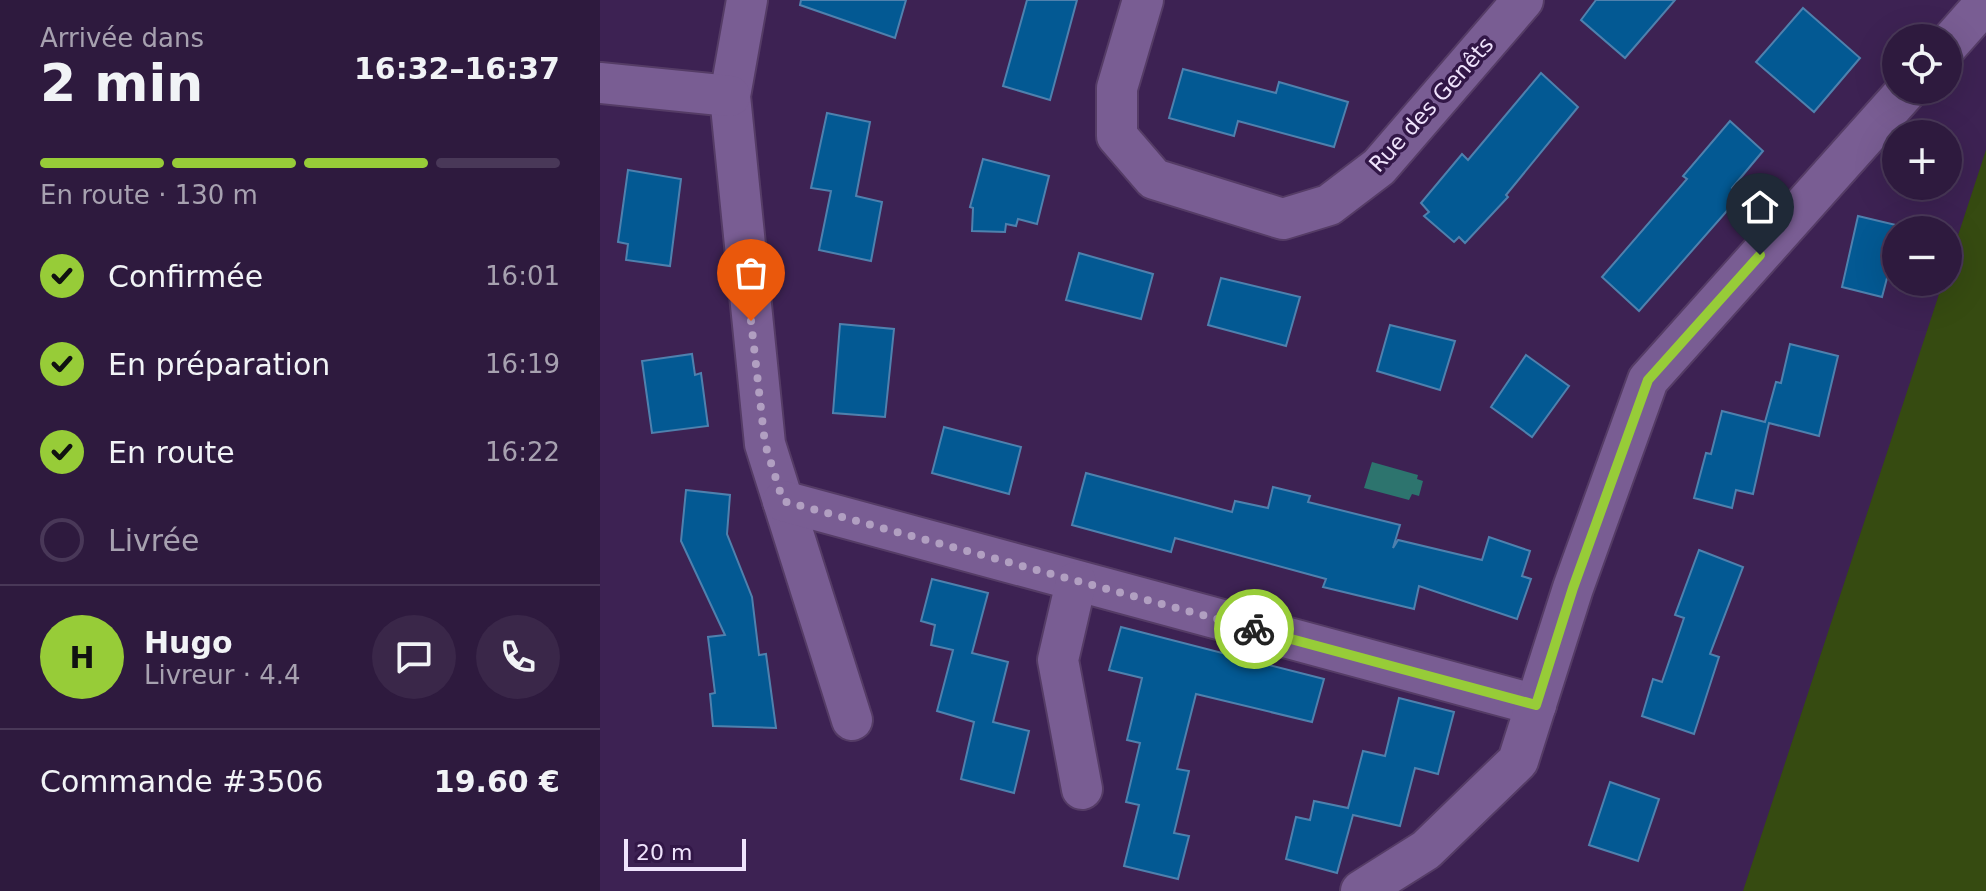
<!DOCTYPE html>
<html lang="fr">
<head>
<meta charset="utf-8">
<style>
  :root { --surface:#2e1a3e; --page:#3a2749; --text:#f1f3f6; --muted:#a7a1b0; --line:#493858; --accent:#97cc38 }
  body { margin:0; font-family:"DejaVu Sans",sans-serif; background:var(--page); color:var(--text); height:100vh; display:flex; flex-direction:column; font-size:30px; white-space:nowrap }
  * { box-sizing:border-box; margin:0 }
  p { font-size:26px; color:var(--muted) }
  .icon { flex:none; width:44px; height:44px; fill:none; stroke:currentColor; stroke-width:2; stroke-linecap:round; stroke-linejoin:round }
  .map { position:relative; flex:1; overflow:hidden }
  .side { display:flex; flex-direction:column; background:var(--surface); width:600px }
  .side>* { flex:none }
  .buttons { position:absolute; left:1282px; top:24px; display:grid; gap:16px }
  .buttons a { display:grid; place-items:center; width:80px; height:80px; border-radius:50%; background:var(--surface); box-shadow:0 8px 32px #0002,0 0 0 2px var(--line); font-size:40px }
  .scale { position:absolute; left:24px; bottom:20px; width:122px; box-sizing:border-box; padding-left:8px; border:4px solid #efe3fc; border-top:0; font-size:22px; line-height:28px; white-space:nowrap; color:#efe3fc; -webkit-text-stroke:6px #321747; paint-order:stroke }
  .pin { position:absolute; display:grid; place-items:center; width:68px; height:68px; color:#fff; margin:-82px -34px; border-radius:50% 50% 50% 0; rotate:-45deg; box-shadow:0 0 8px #0007 }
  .pin .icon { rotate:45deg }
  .courier { position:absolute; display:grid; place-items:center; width:80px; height:80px; margin:-40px; border:6px solid #97cc38; border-radius:50%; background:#fff; color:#222; box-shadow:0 2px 10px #0007 }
  .summary em { font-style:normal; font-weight:800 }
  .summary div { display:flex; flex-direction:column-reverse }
  .summary { display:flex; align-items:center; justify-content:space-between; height:136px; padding:0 40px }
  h1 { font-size:52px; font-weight:800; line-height:60px }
  .bar { display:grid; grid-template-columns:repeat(4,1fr); gap:12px 8px; align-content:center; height:96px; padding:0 40px }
  .bar i { height:10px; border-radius:6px; background:var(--line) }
  .bar .active { background:var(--accent) }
  .bar p { grid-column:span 4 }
  .line { display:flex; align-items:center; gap:20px; padding:0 40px; border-top:2px solid var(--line) }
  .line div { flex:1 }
  .round { display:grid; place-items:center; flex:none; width:84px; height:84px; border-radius:42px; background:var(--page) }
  ol { padding:0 40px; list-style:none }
  li { display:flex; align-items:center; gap:24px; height:88px }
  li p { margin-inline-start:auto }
  li .icon { padding:8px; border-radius:50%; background:var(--accent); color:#111; stroke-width:4 }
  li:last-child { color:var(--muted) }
  li i { width:44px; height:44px; border:4px solid var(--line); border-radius:50% }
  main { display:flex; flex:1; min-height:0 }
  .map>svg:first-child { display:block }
</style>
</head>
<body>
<main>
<section class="side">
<div class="summary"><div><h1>2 min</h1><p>Arrivée dans</p></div><em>16:32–16:37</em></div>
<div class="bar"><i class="active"></i><i class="active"></i><i class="active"></i><i></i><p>En route · 130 m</p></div>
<ol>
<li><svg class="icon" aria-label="check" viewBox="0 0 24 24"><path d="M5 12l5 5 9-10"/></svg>Confirmée<p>16:01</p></li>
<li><svg class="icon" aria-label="check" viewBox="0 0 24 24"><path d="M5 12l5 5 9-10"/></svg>En préparation<p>16:19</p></li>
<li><svg class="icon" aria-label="check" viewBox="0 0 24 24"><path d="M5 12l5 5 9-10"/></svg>En route<p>16:22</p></li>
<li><i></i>Livrée</li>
</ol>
<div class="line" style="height:144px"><b class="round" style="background:var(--accent);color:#111">H</b><div><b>Hugo</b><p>Livreur · 4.4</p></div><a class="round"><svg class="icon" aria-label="chat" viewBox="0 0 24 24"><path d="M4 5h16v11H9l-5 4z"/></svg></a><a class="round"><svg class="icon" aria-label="phone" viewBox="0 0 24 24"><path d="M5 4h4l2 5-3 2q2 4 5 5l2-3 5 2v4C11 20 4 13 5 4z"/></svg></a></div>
<div class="line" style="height:104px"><div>Commande #3506</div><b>19.60 €</b></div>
</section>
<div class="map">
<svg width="1386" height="891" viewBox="0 0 1386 891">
  <rect width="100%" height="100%" fill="#3d2253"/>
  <!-- green -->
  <polygon fill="#364b11" points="1386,150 1386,891 1143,891 1343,282 1348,282 1348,266"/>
  <!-- water -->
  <polygon fill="#2d746e" points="772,462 818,475 817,479 823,481 819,496 812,494 809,500 764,488"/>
  <!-- building -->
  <g fill="#035993" stroke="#4f81ae" stroke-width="2">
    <polygon points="201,0 306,0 295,38 200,5"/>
    <polygon points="427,0 477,0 450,100 403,86"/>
    <polygon points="996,0 1075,0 1025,58 981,20"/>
    <polygon points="1203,8 1260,58 1214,112 1156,62"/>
    <polygon points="583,69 676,93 679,82 748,102 734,147 638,121 634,136 569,118"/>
    <polygon points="941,73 978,107 906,195 908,197 865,243 859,237 854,242 824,216 829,212 821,203 862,154 868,160"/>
    <polygon points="227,113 270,122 256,196 282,202 271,261 219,250 231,191 211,188"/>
    <polygon points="1130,121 1163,151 1132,188 1140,196 1039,311 1002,277 1087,179 1083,176"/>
    <polygon points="383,159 449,176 437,224 418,219 416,226 406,224 405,232 372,231 373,208 370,207"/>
    <polygon points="28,170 81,179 70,266 26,260 28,244 18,242"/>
    <polygon points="1258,216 1296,225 1296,244 1282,297 1242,287"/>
    <polygon points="479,253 553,274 541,319 466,300"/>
    <polygon points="621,278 700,297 686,346 608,325"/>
    <polygon points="240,324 294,329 285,417 233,413"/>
    <polygon points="790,325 855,341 840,390 777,371"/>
    <polygon points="1190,344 1238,356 1219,436 1169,423 1153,494 1136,490 1132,508 1094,498 1106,453 1111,454 1122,411 1165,422 1176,382 1181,383"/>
    <polygon points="92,354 95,375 101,373 108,426 52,433 42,361"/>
    <polygon points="926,355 969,386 932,437 891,407"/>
    <polygon points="344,427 421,447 409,494 332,473"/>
    <polygon points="486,473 632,512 635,501 668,508 673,487 710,496 708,502 800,525 793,548 798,540 882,560 889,537 930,551 922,576 931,579 917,619 819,586 814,609 723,587 726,579 575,538 571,552 472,525"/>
    <polygon points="86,490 130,495 127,534 152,597 159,655 166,654 176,728 113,726 110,694 115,693 108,637 125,635 81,541"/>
    <polygon points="1099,550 1143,567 1110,654 1119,657 1094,734 1042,716 1053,679 1062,682 1084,618 1075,615"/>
    <polygon points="332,579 388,593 372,653 408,662 393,722 429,731 414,793 361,779 374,722 337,711 353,650 331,645 335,625 321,621"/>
    <polygon points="521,627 724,679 712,722 596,694 577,769 589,771 574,833 589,836 578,879 524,866 539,805 526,802 540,743 527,740 542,678 509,670"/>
    <polygon points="799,698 854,712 838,774 815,768 800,826 753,815 737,873 686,859 696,817 710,820 714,801 748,808 763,751 785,756"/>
    <polygon points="1010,782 1059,799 1038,861 989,845"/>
  </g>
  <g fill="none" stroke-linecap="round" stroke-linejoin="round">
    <!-- minor casing -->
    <g stroke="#553c66" stroke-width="44">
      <g id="minor">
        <polyline points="147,0 130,96 165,444 252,720"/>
        <polyline points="543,0 517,88 517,136 554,179 683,219 729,205 779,167 923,0"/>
        <polyline points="1348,45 1386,2"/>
        <polyline points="0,83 130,96"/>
        <polyline points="183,501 936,705"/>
        <polyline points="476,582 458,660 482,789"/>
        <polyline points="761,891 826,850 918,761 973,588 1048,380 1307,90"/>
      </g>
    </g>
    <!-- minor -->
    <use href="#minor" stroke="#795d93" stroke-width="40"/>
  </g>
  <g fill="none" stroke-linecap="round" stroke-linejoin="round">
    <!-- done -->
    <polyline stroke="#b19fc1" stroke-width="8" stroke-dasharray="0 14.4" points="151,321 165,444 183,501 654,629"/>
    <!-- route -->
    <polyline stroke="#97cc38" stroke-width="10" points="654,629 936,705 973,588 1048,380 1160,255"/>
  </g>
  <g text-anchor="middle" stroke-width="7" stroke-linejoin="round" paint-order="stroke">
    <!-- street labels -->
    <g font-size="22" fill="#efe3fc" stroke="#321747">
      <text transform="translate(831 104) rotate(-48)" y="8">Rue des Genêts</text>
    </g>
  </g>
</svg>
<div class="buttons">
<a><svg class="icon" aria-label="locate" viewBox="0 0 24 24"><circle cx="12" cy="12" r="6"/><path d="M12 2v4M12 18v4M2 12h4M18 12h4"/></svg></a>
<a>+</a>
<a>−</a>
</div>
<div class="scale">20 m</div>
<div class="pin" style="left:151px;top:321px;background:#ea580c"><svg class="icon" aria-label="bag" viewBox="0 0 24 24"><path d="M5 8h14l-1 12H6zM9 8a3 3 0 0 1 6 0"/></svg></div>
<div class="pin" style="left:1160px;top:255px;background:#1f2937"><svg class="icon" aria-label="home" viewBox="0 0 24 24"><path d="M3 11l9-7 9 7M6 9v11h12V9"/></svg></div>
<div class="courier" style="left:654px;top:629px"><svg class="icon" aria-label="bike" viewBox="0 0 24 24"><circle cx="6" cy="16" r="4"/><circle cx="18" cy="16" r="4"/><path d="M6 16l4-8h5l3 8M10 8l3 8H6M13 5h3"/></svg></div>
</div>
</main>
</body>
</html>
